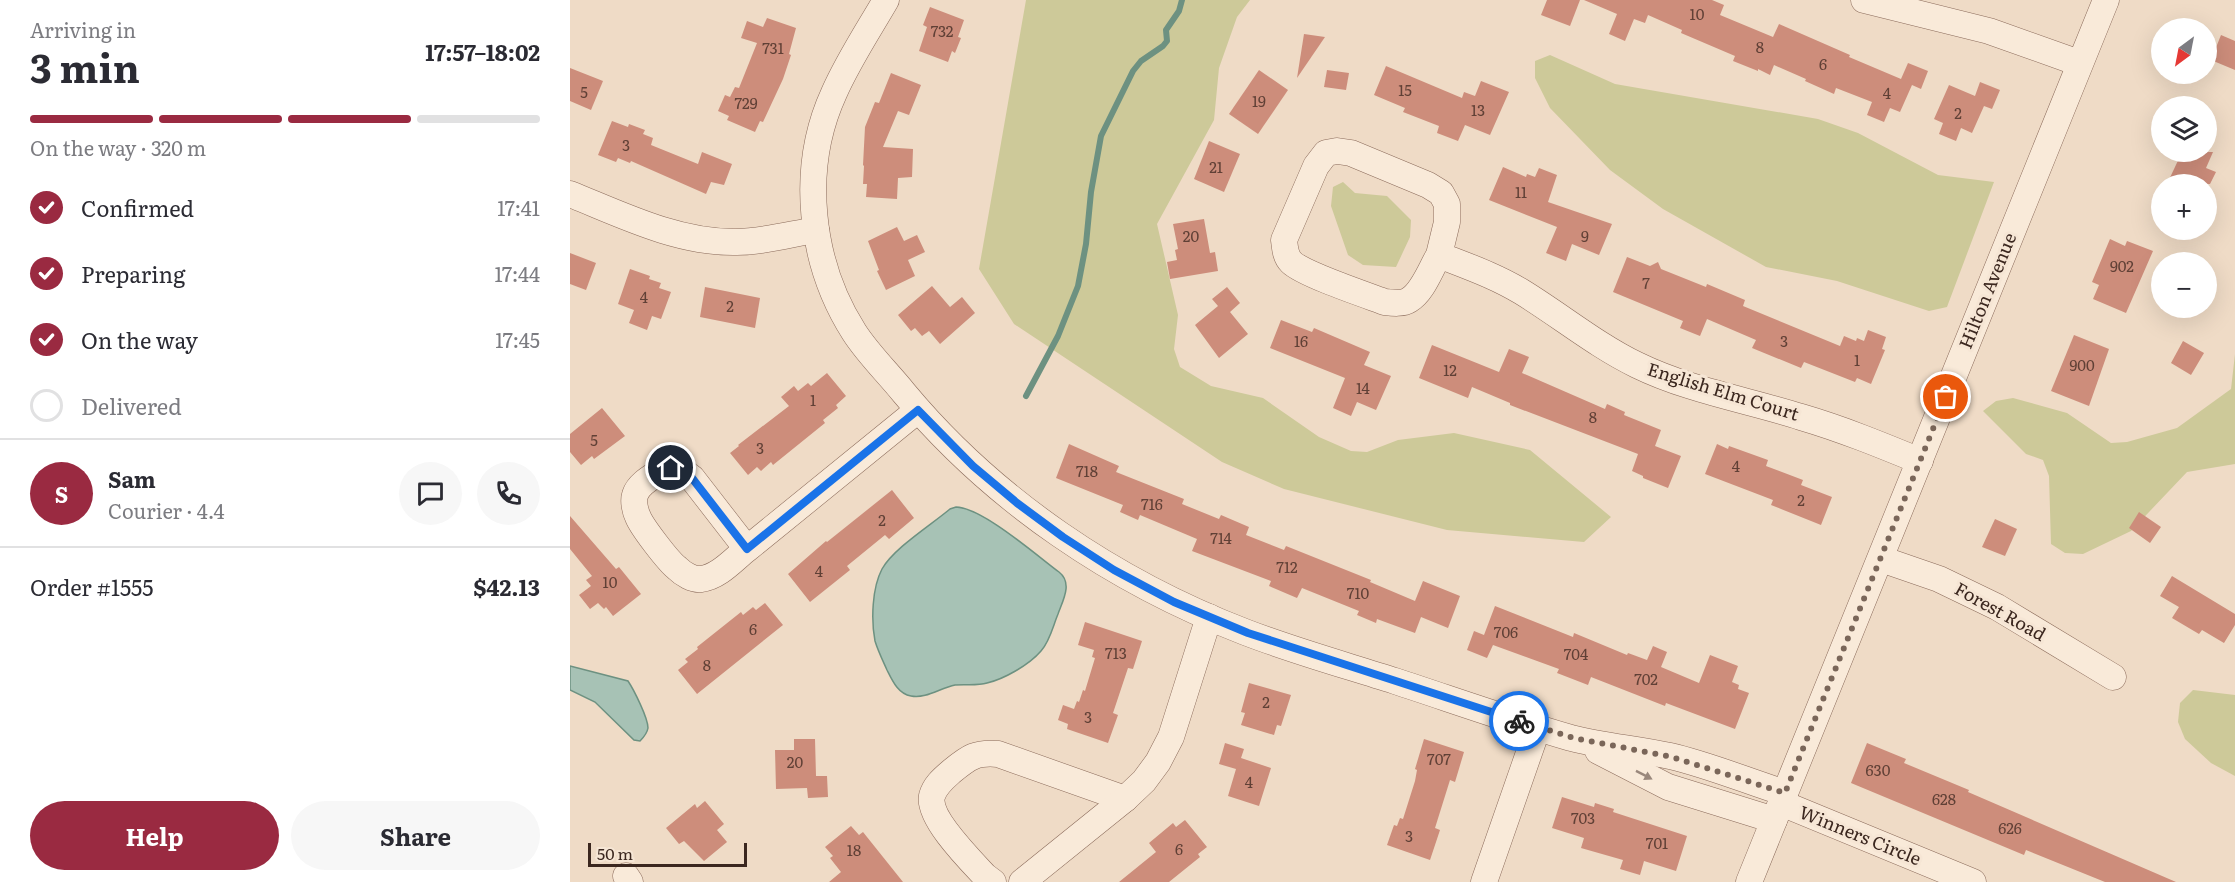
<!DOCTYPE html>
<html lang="en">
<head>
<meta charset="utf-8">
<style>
  :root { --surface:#fff; --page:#f7f7f7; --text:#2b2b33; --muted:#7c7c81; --line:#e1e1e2; --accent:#9a2a41 }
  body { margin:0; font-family:Literata,serif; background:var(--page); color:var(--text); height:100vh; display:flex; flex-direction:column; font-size:22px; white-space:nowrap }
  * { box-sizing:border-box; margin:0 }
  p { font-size:20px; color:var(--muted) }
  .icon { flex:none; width:33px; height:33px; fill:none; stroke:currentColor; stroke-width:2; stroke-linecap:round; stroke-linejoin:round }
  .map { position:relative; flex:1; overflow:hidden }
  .drawer { display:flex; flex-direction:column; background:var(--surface); width:570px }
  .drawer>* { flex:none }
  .needle { width:39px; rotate:212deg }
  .controls { position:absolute; left:1581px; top:18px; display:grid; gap:12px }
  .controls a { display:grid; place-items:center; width:66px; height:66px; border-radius:50%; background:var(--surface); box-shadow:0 6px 24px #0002; font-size:30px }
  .scale { position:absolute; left:18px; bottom:15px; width:159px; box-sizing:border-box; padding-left:6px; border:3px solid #3b271f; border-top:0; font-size:16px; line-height:21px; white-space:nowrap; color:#3b271f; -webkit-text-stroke:4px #f6e6d5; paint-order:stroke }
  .pin { position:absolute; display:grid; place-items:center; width:51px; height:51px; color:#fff; margin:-26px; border:3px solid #fff; border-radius:50%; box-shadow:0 2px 6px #0007 }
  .courier { position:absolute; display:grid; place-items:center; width:60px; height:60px; margin:-30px; border:4px solid #1a73e8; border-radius:50%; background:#fff; color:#222; box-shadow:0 2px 8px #0007 }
  .head em { font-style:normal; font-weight:700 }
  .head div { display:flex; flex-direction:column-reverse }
  .head { display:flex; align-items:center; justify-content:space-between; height:102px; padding:0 30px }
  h1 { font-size:39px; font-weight:700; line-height:45px }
  .bar { display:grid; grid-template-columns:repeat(4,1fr); gap:9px 6px; align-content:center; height:72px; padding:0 30px }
  .bar i { height:8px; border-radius:4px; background:var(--line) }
  .bar .current { background:var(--accent) }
  .bar p { grid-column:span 4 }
  .line { display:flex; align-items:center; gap:15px; padding:0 30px; border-top:2px solid var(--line) }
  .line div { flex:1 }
  .round { display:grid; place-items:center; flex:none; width:63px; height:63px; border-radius:32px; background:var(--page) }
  ol { padding:0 30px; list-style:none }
  li { display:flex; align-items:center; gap:18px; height:66px }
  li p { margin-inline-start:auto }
  li .icon { padding:6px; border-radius:50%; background:var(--accent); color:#fff; stroke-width:4 }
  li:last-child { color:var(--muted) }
  li i { width:33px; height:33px; border:3px solid var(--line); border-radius:50% }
  .primary-button { display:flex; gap:12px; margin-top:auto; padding:12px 30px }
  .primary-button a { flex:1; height:69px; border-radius:36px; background:var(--accent); color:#fff; font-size:24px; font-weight:700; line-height:69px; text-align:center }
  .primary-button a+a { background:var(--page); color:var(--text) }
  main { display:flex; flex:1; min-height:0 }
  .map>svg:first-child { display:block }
</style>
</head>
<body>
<main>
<section class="drawer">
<div class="head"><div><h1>3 min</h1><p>Arriving in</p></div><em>17:57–18:02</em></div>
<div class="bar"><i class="current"></i><i class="current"></i><i class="current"></i><i></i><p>On the way · 320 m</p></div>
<ol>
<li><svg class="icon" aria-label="check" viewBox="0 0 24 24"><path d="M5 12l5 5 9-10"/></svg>Confirmed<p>17:41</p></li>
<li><svg class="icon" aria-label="check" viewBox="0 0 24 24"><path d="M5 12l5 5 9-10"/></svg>Preparing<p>17:44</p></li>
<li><svg class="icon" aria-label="check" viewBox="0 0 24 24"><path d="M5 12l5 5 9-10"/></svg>On the way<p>17:45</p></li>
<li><i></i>Delivered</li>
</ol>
<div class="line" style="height:108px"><b class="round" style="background:var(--accent);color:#fff">S</b><div><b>Sam</b><p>Courier · 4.4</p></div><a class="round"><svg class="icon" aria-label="chat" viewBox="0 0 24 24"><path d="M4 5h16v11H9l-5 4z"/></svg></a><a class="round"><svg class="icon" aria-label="phone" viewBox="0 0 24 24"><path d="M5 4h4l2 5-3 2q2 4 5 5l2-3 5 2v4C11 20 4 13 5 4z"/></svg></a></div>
<div class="line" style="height:78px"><div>Order #1555</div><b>$42.13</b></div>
<div class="primary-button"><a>Help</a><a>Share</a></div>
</section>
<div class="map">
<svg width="1665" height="882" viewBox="0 0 1665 882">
  <rect width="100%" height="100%" fill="#efdbc6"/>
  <!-- green -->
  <g fill="#cdc999">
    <polygon points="456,0 680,0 667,17 649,68 644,120 587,224 608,315 604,349 610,367 641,386 693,398 749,437 781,451 797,452 828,440 884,433 960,450 1041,517 1014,542 877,530 714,489 652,462 444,324 409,269"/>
    <polygon points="980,55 1045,84 1248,119 1288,133 1368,175 1424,182 1377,307 1359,311 1267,281 1196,267 1093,209 1040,170 980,108 965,78 965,61"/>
    <polygon points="773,182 785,193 817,196 841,220 840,237 826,267 793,265 778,255 761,206 763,187"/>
    <polygon points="1665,354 1665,464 1617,472 1561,531 1513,554 1495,553 1481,544 1479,476 1473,460 1456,454 1413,411 1426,401 1443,398 1497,413 1541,443 1557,442 1607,428 1661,389"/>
    <polygon points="1623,690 1665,695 1665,776 1641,763 1615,739 1608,722 1610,703"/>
  </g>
  <!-- water -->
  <g fill="#a7c2b5" stroke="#6d9181" stroke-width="1.5">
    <path d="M386,507C413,508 466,555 489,572C503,583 493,600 488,614C483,626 480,641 471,651C459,665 434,679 417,683C407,686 395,684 385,685C370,688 356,699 341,696C328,694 322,680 317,670C313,661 308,651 305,641C301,620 302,588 312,569C324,548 361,525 380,509Z"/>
    <path d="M0,666L58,681C64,690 78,718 78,728C77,734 73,738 70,741L64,740L25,702L0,690Z"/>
  </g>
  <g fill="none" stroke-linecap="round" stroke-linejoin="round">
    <!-- stream -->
    <polyline stroke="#6d9181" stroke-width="6" points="456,396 488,336 508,286 516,244 521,192 531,136 563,71 571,61 593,46 597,41 596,30 609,11 612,0"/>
  </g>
  <!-- building -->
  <g fill="#cd8d7b">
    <polygon points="977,0 1010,0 1000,26 971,15"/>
    <polygon points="1014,0 1142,0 1154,5 1150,15 1203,37 1209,24 1280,55 1279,57 1331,79 1338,63 1358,71 1351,89 1342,85 1330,112 1320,108 1314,122 1297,115 1302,102 1266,88 1264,94 1235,81 1236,79 1204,65 1200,75 1188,69 1188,71 1163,61 1165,56 1111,33 1112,30 1078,15 1075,23 1064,19 1055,41 1039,34 1047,14"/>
    <polygon points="360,7 394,20 388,37 391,38 385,53 382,51 378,62 349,51 357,27 353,25"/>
    <polygon points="197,18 226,28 219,54 221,55 213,79 193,122 190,121 185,132 157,120 159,116 148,111 155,95 160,97 165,87 169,88 187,43 171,38 177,21 193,27"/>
    <polygon points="734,34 755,37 727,78"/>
    <polygon points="1651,35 1665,41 1665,70 1641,60"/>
    <polygon points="816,66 892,98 894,92 905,96 911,81 939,92 920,135 895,125 888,141 867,133 869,126 833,112 835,108 804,95"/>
    <polygon points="0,68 33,81 21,110 0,101"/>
    <polygon points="689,70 718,90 688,134 659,114"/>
    <polygon points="757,70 779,73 776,90 754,87"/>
    <polygon points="321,73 351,85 339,115 328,111 313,147 343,149 342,177 328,178 327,199 296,197 297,184 293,184 294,166 293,165 295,127 305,102 309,103"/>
    <polygon points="1410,82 1430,90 1422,109 1414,106 1402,133 1391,128 1386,141 1369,134 1373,123 1364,119 1379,85 1405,96"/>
    <polygon points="42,121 58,127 59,124 75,130 73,134 83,138 81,145 128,164 132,152 162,164 154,185 141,182 136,194 61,161 60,163 48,158 46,162 28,155"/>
    <polygon points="639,141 670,154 654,192 624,179"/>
    <polygon points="1612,152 1643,152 1636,168 1646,172 1640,184 1597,184"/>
    <polygon points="933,167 956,177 957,174 965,177 969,168 987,175 978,202 1042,224 1029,255 1002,244 996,261 976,253 987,227 919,200"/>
    <polygon points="634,219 640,253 645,252 648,271 600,279 597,262 607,260 605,250 608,249 603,224"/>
    <polygon points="327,227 334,241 347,235 355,252 338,260 345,276 316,290 307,271 309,270 298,241"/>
    <polygon points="1540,239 1555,246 1557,241 1583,251 1556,313 1523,299 1529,285 1522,282"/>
    <polygon points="0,253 26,263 16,290 0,284"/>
    <polygon points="1057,257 1080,266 1088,262 1091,269 1136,287 1137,284 1175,300 1173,306 1270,346 1274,336 1286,341 1287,338 1294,341 1298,330 1316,337 1312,349 1315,350 1301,384 1287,378 1285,382 1234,362 1231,368 1182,348 1186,340 1137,319 1130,336 1110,328 1113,321 1043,292"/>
    <polygon points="60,269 80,276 79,279 91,283 89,288 101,292 91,319 82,316 77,330 59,323 64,310 48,304"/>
    <polygon points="362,286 380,307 392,297 405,313 370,344 359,331 352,336 345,328 341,331 328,315"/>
    <polygon points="135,287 190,298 185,328 130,317"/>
    <polygon points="657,287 670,303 660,312 678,334 649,358 625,325 648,306 642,299"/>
    <polygon points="711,320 742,332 744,328 800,352 794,365 821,376 806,410 787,402 781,416 763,408 775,378 700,348"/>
    <polygon points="1504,335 1539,349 1519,406 1481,391"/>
    <polygon points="1613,341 1634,353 1621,375 1601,363"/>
    <polygon points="862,345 929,372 939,349 959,357 952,373 1035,409 1037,404 1055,412 1054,415 1091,430 1085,446 1111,456 1098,488 1073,478 1073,476 1062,471 1068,454 940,405 940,403 902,387 898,398 849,378"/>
    <polygon points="257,373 276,396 266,405 268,408 253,420 255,423 203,465 201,462 191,471 187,467 178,475 160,453 169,446 168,445 219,406 211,397 224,386 228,391 238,383 241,386"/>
    <polygon points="32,408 55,436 24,459 22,456 11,465 0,452 0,434"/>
    <polygon points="499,444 549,466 546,472 614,499 612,504 649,519 651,515 679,527 676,535 714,550 716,546 801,580 800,582 845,601 853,581 890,596 878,628 851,617 845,633 807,619 806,623 787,615 789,611 732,588 727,598 699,586 701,581 622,551 627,539 570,515 568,520 550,512 553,505 486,478"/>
    <polygon points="1147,444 1158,449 1159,446 1198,460 1196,466 1233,480 1231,485 1262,497 1251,525 1201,505 1203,500 1135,474"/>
    <polygon points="322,490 344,518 319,539 315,535 277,566 280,570 240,602 218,574 256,541 257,542"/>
    <polygon points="1569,512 1591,527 1580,543 1559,528"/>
    <polygon points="0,516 46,569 49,567 71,594 43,616 36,607 34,609 28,603 20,609 9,595 21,586 16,580 22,576 0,549"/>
    <polygon points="1425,519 1447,529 1435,556 1412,547"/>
    <polygon points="1602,576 1665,614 1665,625 1654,643 1632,630 1629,634 1602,618 1609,607 1590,596"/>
    <polygon points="195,603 213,625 127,694 108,670 118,662 115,659 128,649 127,647 171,612 173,615 183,607 186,610"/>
    <polygon points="925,606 1003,637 1004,633 1057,655 1058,653 1077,660 1083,646 1097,652 1091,667 1129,683 1140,655 1168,666 1162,682 1169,685 1168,689 1179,693 1165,729 1096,703 1095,706 1021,677 1018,685 987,673 989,669 923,645 917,658 897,650 904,631 914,635"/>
    <polygon points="515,622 572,641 563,669 558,668 543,713 548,715 538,743 497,729 498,724 488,720 493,705 504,709 507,701 509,702 513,690 515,691 525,658 522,657 524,650 508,645"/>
    <polygon points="679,683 721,695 711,726 707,725 704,735 671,725 675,713 671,712"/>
    <polygon points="224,739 245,739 246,776 257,776 258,797 238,798 237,788 206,789 205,750 224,750"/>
    <polygon points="854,739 894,752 885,782 880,780 865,828 870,830 860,860 817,845 824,825 827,826 830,818 833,819 845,781 847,770 845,769"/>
    <polygon points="655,743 674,749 671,758 701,768 689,806 658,796 666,769 649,764"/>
    <polygon points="1297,743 1336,759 1334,763 1399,790 1398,792 1606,882 1535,882 1456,850 1454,855 1281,783"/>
    <polygon points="992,797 1024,807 1025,803 1044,809 1043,812 1117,836 1106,871 1074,861 1070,875 1050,869 1053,860 1011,848 1014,838 982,828"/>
    <polygon points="135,801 154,824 147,830 157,842 134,861 114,841 109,844 96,828 125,804 127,808"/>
    <polygon points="615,820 637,847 628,854 630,857 599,882 549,882 586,852 579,843 603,823 606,827"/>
    <polygon points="281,826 289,835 293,832 333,882 259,882 271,872 260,858 263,856 255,847"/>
  </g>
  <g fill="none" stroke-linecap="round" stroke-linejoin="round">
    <!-- street casing -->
    <g stroke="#8b6b5b" stroke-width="27">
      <g id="street">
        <path d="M316,0C298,31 278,61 264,93C229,169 240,263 284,332C298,354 318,373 334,393C424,501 545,582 675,632C724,651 775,665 825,681C883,700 942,721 1001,738C1033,746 1067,749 1100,756C1139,765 1177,781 1215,793"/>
        <polyline points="1294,0 1419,31 1509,63"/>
        <path d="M0,194C52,215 106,242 163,242C188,243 221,234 246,230"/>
        <path d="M869,255L877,222V204L871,193L858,185L781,153L767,151L756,153L746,166L714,240C715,247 715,256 721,262C733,274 796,295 815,302C823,303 833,304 839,300C853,292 861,268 869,255C897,266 926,276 952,292C991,316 1026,345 1067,365C1118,390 1177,400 1231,417C1272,429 1311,445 1350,461"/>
        <path d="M177,549C164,559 149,577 131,579C123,580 113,574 107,568C98,561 72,527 68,517C65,511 63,501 65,495C68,485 80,478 88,473C101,465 111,469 122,478L177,549L348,410"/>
        <polyline points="1311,559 1369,579 1427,607 1543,677"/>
        <polyline points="1028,751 1098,787 1204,820"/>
        <polyline points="1211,803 1403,882"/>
        <polyline points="56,876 60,882"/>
        <path d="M423,882L415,876C401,861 357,817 362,796C365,785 374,778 382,771C399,757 406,752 428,754L555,799"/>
        <polyline points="452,882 555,799 574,781 588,762 601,737 639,617"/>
        <polyline points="914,882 968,727"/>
        <polyline points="1179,882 1536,0"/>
      </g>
    </g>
    <!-- street -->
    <use href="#street" stroke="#f9ead9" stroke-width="26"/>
  </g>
  <!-- one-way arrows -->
  <defs><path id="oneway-solid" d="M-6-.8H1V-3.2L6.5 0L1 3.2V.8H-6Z" transform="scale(1.5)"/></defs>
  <use fill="#9a887c" href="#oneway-solid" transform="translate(1074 775) rotate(27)"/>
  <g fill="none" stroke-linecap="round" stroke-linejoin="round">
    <!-- done -->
    <polyline stroke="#7a6659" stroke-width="6" stroke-dasharray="0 10.8" points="949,721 1004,738 1102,757 1215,793 1376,397"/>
    <!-- route -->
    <polyline stroke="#1a73e8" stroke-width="8" points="101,468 113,471 122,478 177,549 348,410 403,466 447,503 493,537 544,570 604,602 678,633 949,721"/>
  </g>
  <g text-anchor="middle" stroke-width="6" stroke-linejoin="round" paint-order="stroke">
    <!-- number labels -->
    <g font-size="15" fill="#604036">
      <text x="1127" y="20">10</text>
      <text x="372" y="37">732</text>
      <text x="1190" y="53">8</text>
      <text x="203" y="54">731</text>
      <text x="1253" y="70">6</text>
      <text x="835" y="96">15</text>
      <text x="14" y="98">5</text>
      <text x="1317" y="99">4</text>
      <text x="689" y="107">19</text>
      <text x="176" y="109">729</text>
      <text x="908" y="116">13</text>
      <text x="1388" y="119">2</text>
      <text x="56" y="151">3</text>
      <text x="646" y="173">21</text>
      <text x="951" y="198">11</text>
      <text x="621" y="242">20</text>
      <text x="1015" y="242">9</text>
      <text x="1552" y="272">902</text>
      <text x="1076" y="289">7</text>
      <text x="74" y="303">4</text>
      <text x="160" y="312">2</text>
      <text x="731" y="347">16</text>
      <text x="1214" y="347">3</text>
      <text x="1287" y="366">1</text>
      <text x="1512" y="371">900</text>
      <text x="880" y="376">12</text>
      <text x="793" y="394">14</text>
      <text x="243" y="406">1</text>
      <text x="1023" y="423">8</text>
      <text x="24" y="446">5</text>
      <text x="190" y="454">3</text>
      <text x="1166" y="472">4</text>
      <text x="517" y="477">718</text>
      <text x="1231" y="506">2</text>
      <text x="582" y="510">716</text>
      <text x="312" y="526">2</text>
      <text x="651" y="544">714</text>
      <text x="717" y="573">712</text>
      <text x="249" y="577">4</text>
      <text x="40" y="588">10</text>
      <text x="788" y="599">710</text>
      <text x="183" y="635">6</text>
      <text x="936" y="638">706</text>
      <text x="546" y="659">713</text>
      <text x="1006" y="660">704</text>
      <text x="137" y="671">8</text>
      <text x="1076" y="685">702</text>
      <text x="696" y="708">2</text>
      <text x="518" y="723">3</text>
      <text x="869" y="765">707</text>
      <text x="225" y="768">20</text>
      <text x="1308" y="776">630</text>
      <text x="679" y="788">4</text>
      <text x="1374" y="805">628</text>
      <text x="1013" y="824">703</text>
      <text x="1440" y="834">626</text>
      <text x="839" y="842">3</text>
      <text x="1087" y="849">701</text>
      <text x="609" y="855">6</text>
      <text x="284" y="856">18</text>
    </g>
    <!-- street labels -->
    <g font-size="18" fill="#3b271f" stroke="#f6e6d5">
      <text transform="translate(1418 291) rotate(-68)" y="6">Hilton Avenue</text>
      <text transform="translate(1153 392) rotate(17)" y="6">English Elm Court</text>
      <text transform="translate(1430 612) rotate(29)" y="6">Forest Road</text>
      <text transform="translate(1290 836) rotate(22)" y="6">Winners Circle</text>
    </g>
  </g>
</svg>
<div class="controls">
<a><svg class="needle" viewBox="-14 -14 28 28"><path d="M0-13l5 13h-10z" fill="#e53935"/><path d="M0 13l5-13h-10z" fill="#7c7c81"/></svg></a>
<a><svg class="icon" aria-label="layers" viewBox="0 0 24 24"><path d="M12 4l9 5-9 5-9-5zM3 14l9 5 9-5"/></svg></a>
<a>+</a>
<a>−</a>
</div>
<div class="scale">50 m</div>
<div class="pin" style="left:1376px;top:397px;background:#ea580c"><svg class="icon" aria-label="bag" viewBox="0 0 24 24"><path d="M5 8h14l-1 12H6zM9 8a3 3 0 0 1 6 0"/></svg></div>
<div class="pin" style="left:101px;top:468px;background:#1f2937"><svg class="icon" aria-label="home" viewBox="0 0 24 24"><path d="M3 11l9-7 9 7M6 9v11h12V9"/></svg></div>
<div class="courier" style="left:949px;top:721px"><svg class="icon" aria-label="bike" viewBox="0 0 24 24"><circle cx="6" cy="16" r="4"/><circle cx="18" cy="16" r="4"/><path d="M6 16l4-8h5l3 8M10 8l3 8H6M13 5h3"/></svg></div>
</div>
</main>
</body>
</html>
